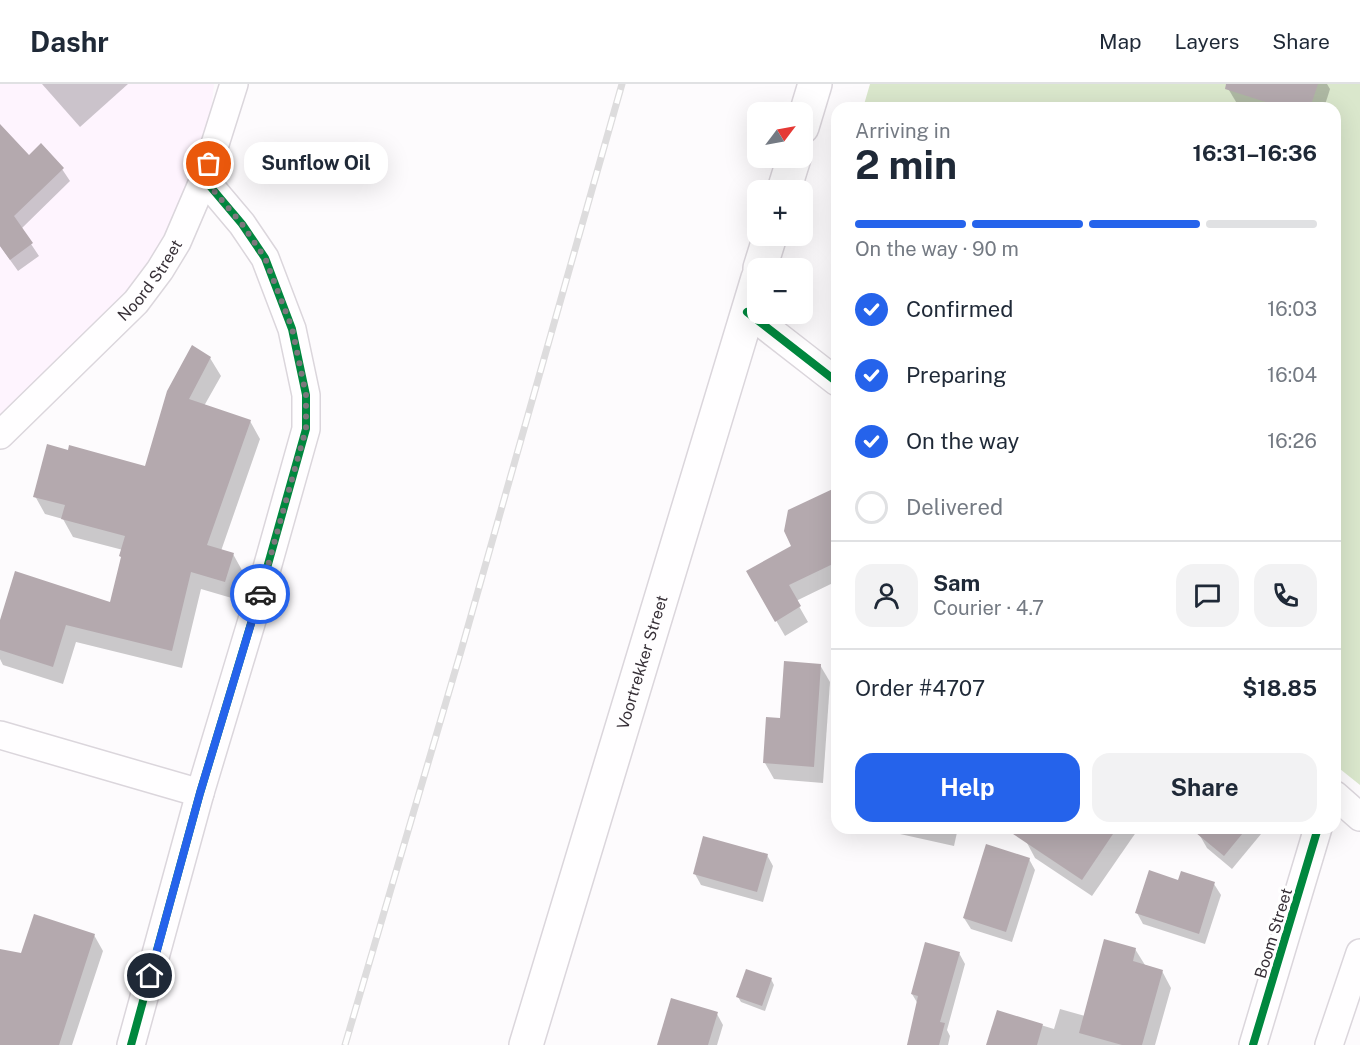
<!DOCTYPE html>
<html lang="en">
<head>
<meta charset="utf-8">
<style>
  :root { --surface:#fff; --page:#f2f2f3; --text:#1f2937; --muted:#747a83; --line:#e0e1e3; --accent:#2563eb }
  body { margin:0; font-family:"Public Sans",sans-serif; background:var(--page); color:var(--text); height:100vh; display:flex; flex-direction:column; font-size:22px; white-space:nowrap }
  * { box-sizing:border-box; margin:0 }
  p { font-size:20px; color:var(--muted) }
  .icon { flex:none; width:33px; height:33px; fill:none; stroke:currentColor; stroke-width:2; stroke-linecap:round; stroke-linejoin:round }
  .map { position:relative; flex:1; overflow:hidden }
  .drawer { position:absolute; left:831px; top:18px; width:510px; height:732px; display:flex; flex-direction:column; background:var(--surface); border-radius:18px; box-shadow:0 6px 24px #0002 }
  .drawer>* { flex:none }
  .needle { width:39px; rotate:58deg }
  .fabs { position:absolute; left:747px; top:18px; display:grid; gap:12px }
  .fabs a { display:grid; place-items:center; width:66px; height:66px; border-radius:12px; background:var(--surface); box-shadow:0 6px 24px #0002; font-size:30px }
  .pin { position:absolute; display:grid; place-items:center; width:51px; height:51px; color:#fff; margin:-26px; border:3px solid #fff; border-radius:50%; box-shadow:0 2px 6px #0007 }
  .courier { position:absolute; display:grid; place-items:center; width:60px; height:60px; margin:-30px; border:4px solid #2563eb; border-radius:50%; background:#fff; color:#222; box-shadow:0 2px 8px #0007 }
  .bubble { position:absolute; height:42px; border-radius:18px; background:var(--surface); box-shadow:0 6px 24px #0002; font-size:20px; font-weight:700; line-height:42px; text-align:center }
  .overview em { font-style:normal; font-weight:700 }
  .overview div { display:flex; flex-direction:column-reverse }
  .overview { display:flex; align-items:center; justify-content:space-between; height:102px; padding:0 24px }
  h1 { font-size:39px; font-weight:700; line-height:45px }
  .bar { display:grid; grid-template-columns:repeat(4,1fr); gap:9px 6px; align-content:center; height:72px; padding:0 24px }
  .bar i { height:8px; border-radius:4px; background:var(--line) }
  .bar .on { background:var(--accent) }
  .bar p { grid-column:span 4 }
  .line { display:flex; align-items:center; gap:15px; padding:0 24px; border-top:2px solid var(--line) }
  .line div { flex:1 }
  .round { display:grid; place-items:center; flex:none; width:63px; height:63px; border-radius:18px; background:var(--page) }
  ol { padding:0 24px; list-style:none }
  li { display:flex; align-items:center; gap:18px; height:66px }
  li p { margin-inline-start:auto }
  li .icon { padding:6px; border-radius:50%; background:var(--accent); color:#fff; stroke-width:4 }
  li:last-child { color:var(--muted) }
  li i { width:33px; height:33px; border:3px solid var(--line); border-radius:50% }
  .cta { display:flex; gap:12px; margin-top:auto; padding:12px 24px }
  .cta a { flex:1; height:69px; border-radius:18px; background:var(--accent); color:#fff; font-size:24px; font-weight:700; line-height:69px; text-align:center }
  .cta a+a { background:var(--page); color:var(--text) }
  header { display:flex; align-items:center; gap:36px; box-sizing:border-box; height:84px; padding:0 30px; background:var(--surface); border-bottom:2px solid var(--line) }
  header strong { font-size:28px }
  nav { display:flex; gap:33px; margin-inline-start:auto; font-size:21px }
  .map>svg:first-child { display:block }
</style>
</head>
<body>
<header>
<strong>Dashr</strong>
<nav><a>Map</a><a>Layers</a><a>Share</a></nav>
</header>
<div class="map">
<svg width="1360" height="961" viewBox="0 0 1360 961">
  <rect width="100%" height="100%" fill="#fdfbfd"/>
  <!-- built -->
  <polygon fill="#fef4fe" points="0,0 214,0 204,95 177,158 0,346"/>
  <!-- green -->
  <polygon fill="#dae7cc" points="870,0 1360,0 1360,701 1335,681 1335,24 863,24"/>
  <!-- shadow -->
  <g fill="#0003">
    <polygon points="42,0 128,0 80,43"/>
    <polygon points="1231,0 1327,0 1330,5 1324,24 1243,24 1239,23 1229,6"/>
    <polygon points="0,48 29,73 62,85 70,97 21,145 39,172 18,187 0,162"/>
    <polygon points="210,274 221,292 204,322 250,337 260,355 221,467 233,470 243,488 235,515 201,505 182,584 76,558 63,600 3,581 0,575 0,540 111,520 123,466 73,453 63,435 45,430 35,412 146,383"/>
    <polygon points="837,405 837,497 796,517 808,538 785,552 748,488 793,462"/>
    <polygon points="820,581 830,598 823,699 774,695 765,679 782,635"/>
    <polygon points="880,744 958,744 954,762 882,746"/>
    <polygon points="1034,744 1139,744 1092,812 1035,774 1026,757"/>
    <polygon points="1204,744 1266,744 1232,785 1207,764 1199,750"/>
    <polygon points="767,771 773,782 763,818 701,801 695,790"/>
    <polygon points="1029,775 1035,786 1012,858 971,845 964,834"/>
    <polygon points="1179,797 1214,800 1221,811 1205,860 1143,840 1137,829"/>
    <polygon points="94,851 103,867 72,961 0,961 0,866 22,871"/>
    <polygon points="1135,865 1145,881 1162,887 1171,904 1155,961 988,961 998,928 1054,945 1060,925 1085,932"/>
    <polygon points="959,869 965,880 947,946 950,952 948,961 908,961 918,920 912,910"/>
    <polygon points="771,895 774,901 765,927 741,918 738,913"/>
    <polygon points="717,930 723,941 717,961 659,961"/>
  </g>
  <!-- building -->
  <g fill="#b4a9ae">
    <polygon points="1226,0 1318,0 1310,24 1285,24 1225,5"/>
    <polygon points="0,40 29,71 41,59 64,84 14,132 33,159 10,176 0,162"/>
    <polygon points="192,261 211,273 189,315 251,336 207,461 234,469 225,498 191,488 172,567 66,541 53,583 0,566 0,536 15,487 110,518 121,473 119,472 125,452 61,435 65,421 33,413 47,360 68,366 69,361 145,382 167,307"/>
    <polygon points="837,403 837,478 789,501 801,522 775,538 746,487 791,462 784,447 788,426"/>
    <polygon points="784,577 821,580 814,683 763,679 766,633 780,634"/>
    <polygon points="1004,744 1117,744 1082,796"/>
    <polygon points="1190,744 1247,744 1224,772"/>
    <polygon points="703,752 768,770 757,808 693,790"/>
    <polygon points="986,760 1030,774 1006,848 963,834"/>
    <polygon points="1149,786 1178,796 1181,787 1215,798 1199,850 1135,829"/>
    <polygon points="34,830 95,850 59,961 0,961 0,865 21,869"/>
    <polygon points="1104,855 1136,864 1133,877 1163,886 1142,961 1122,961 1079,949"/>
    <polygon points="925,858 960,868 940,938 945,939 939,961 907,961 918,912 911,910"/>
    <polygon points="746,885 772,894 762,922 736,913"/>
    <polygon points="671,914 718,928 708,961 657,961"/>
    <polygon points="997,926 1043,940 1037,961 986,961"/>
  </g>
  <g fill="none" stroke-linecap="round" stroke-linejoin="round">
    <!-- street casing -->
    <g stroke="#dbd6dc" stroke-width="30">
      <g id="street">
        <polyline points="747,228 837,298"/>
        <path id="s1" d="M0,351L136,218L160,186L177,158L204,95L234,0"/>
        <polyline points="0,651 200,709"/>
        <polyline points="1335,711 1360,733"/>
        <polyline points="131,961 200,709 256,523 306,345 306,311 292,245 265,174 242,140 204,95"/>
        <polyline points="1253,961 1318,744"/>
        <polyline points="1329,961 1360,869"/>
      </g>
    </g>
    <!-- secondary casing -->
    <g stroke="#dbd6dc" stroke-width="36">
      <g id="secondary">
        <polyline points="802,43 815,0"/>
        <polyline points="784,106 794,74"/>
        <polyline points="760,184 770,152"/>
        <path id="s2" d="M526,961L758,194"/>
      </g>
    </g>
    <!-- street -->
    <use href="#street" stroke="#fffeff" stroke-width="27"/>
    <!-- secondary -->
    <use href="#secondary" stroke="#fffeff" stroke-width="33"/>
    <!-- rail casing -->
    <g stroke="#dddcdd" stroke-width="7">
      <polyline id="rail" points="345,961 461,567 622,0"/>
    </g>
    <!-- rail -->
    <use href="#rail" stroke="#fff" stroke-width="4.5" stroke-dasharray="14" stroke-linecap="butt"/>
    <!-- cycleway casing -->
    <g stroke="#fff" stroke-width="11">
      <g id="cycleway">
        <polyline points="747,228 837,298"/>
        <polyline points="131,961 200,709 256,523 306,345 306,311 292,245 265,174 242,140 204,95"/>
        <polyline points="1253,961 1318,744"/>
      </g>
    </g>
    <!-- cycleway -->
    <use href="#cycleway" stroke="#00873e" stroke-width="8"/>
  </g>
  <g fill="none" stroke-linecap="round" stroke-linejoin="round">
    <!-- done -->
    <polyline stroke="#7c777c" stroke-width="6" stroke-dasharray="0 10.8" points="209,80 204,95 242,140 265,174 292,244 306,311 306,345 260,510"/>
    <!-- route -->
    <polyline stroke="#2563eb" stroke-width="8" points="150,892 200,709 260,510"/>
  </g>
  <g text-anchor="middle" stroke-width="6" stroke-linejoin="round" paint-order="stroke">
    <!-- street labels -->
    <g font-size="16" fill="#373037" stroke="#fff">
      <text dy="6" stroke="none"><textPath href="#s1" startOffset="216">Noord Street</textPath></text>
      <text dy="6" stroke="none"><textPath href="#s2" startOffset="400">Voortrekker Street</textPath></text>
      <text transform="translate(1273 849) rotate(-73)" y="6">Boom Street</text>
    </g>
  </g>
</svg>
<div class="fabs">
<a><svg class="needle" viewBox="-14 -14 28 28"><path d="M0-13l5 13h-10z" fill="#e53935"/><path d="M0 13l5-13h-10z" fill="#747a83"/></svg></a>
<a>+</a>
<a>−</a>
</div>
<div class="pin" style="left:209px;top:80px;background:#ea580c"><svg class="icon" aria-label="bag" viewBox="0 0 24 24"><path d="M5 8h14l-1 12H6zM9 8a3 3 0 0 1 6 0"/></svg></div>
<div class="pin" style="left:150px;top:892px;background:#1f2937"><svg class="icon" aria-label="home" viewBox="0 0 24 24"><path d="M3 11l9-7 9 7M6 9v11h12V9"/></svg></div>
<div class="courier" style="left:260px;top:510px"><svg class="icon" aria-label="car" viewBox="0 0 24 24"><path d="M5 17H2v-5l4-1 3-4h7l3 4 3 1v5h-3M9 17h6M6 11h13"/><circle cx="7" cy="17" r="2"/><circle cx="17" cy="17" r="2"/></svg></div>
<div class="bubble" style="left:244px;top:58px;width:144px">Sunflow Oil</div>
<section class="drawer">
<div class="overview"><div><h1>2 min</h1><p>Arriving in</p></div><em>16:31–16:36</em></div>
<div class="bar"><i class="on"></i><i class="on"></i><i class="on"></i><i></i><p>On the way · 90 m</p></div>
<ol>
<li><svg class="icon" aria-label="check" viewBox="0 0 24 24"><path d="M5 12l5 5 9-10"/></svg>Confirmed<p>16:03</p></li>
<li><svg class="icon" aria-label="check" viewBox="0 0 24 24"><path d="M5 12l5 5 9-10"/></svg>Preparing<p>16:04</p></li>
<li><svg class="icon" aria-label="check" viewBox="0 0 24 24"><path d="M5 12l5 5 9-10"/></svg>On the way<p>16:26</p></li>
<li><i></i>Delivered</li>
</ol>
<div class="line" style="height:108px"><a class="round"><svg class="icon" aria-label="person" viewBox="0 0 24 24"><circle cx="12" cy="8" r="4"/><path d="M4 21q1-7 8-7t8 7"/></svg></a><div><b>Sam</b><p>Courier · 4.7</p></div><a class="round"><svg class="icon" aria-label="chat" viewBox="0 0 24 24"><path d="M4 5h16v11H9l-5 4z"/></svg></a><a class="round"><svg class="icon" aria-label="phone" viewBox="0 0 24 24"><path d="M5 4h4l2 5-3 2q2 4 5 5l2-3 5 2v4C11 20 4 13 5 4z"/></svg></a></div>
<div class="line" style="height:78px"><div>Order #4707</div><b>$18.85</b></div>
<div class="cta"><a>Help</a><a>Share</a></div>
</section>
</div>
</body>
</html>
